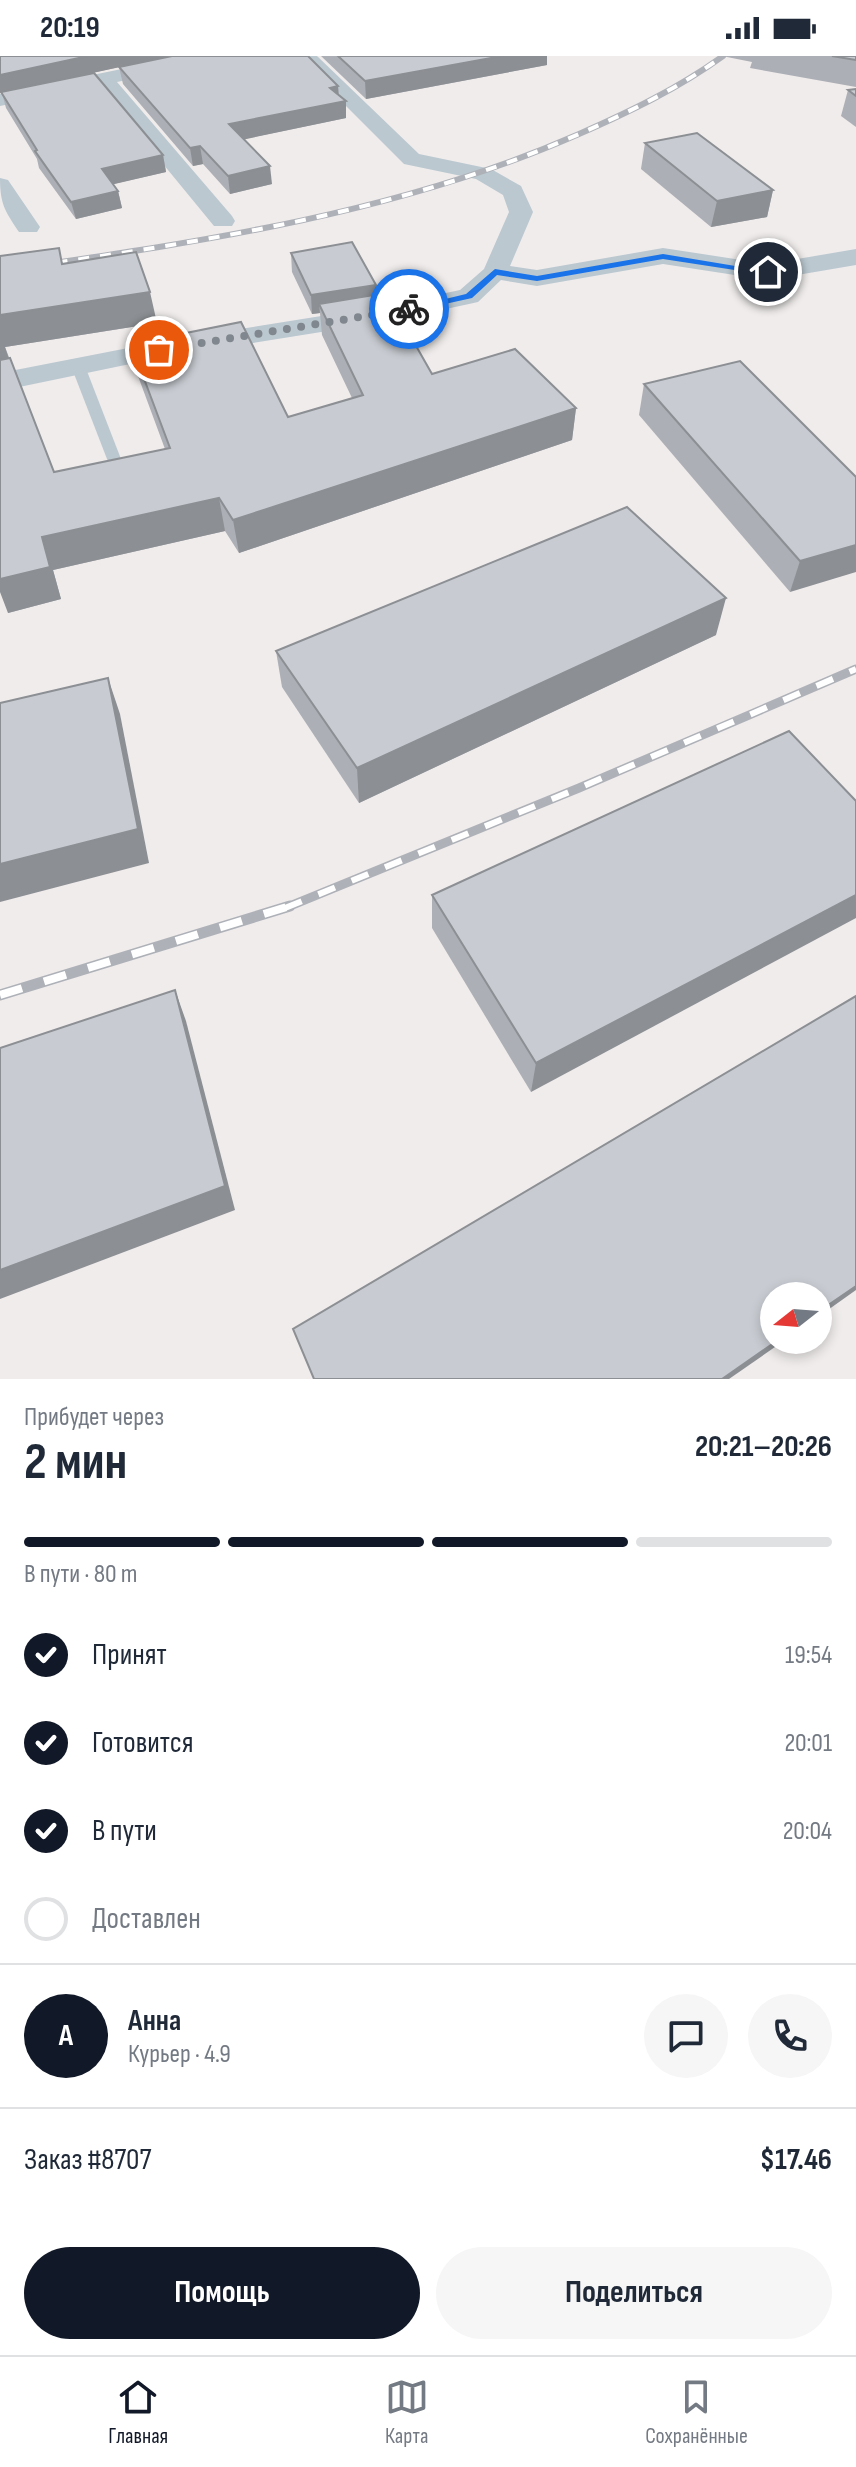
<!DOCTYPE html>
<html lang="ru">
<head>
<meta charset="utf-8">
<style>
  :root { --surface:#fff; --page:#f6f6f7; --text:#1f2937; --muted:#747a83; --line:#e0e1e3; --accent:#111827 }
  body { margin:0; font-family:"Sofia Sans Condensed",sans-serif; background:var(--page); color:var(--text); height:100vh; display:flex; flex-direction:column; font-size:30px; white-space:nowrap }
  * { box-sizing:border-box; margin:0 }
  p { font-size:26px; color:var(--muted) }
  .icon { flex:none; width:44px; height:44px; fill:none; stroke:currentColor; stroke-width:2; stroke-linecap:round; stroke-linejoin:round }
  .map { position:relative; height:1323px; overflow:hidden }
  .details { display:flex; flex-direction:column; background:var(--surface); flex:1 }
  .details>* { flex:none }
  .needle { width:52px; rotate:253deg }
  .controls { position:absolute; left:760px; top:1226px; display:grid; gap:16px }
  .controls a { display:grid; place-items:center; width:72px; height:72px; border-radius:50%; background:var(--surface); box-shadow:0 4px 12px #0003; font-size:40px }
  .pin { position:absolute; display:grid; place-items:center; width:68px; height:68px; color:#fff; margin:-34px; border:4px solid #fff; border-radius:50%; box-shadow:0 2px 8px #0007 }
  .courier { position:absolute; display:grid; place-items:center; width:80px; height:80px; margin:-40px; border:6px solid #1a73e8; border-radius:50%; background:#fff; color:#222; box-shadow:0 2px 10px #0007 }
  .headline em { font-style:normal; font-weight:700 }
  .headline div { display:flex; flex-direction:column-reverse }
  .headline { display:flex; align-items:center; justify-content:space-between; height:136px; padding:0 24px }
  h1 { font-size:52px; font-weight:700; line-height:60px }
  .bar { display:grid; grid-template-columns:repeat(4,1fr); gap:12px 8px; align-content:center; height:96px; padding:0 24px }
  .bar i { height:10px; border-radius:6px; background:var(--line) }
  .bar .selected { background:var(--accent) }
  .bar p { grid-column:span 4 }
  .line { display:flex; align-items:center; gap:20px; padding:0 24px; border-top:2px solid var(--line) }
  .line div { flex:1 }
  .round { display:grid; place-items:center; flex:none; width:84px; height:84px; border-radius:42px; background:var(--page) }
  ol { padding:0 24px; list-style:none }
  li { display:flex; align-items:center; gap:24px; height:88px }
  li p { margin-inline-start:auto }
  li .icon { padding:8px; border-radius:50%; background:var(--accent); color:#fff; stroke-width:4 }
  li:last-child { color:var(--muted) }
  li i { width:44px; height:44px; border:4px solid var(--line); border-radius:50% }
  .action { display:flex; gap:16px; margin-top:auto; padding:16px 24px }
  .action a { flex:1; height:92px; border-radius:48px; background:var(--accent); color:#fff; font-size:32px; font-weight:700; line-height:92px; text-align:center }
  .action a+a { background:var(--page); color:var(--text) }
  .status { display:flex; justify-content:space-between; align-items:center; height:56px; padding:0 40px; background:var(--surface); direction:ltr }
  .status svg { height:22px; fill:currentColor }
  .menu { display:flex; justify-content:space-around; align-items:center; height:112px; border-top:2px solid var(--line); background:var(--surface); font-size:22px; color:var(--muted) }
  .menu a { display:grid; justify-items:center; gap:4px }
  .menu .selected { color:var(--accent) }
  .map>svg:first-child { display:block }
</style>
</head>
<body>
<div class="status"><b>20:19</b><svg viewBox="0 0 49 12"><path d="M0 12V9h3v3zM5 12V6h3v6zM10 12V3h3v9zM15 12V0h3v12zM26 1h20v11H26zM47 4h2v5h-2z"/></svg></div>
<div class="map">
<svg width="856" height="1323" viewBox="0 0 856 1323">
  <rect width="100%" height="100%" fill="#f0ecec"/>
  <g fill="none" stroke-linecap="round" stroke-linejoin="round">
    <!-- service -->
    <polygon fill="#bbc8d0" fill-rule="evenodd" points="78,306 85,310 121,403 119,406 109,406 107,403 71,310"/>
    <!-- minor -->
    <g fill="#bbc8d0" fill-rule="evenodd">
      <polygon points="185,0 223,0 213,6 117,26 232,160 235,165 232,170 214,170 99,30 0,50 0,38"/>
      <polygon points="296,0 317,0 419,98 491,113 521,130 533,156 510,210 537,214 663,192 768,208 856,193 856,209 768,224 663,208 537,230 501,224 478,246 469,248 390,265 159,302 0,335 0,317 159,286 390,249 460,234 484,213 509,156 503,139 476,123 404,108"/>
      <path d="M0,122L8,124L40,171L37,176H19C5,155 0,148 0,122Z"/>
    </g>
    <!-- rail-far3 casing -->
    <g stroke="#aeb2b8" stroke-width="6">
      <path id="rail-far3" d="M13,213C206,185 399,157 579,78C629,56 679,32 723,0"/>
    </g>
    <!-- rail-far2 casing -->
    <g stroke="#aeb2b8" stroke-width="7">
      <polyline id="rail-far2" points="0,215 27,211"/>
    </g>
    <!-- rail-far1 casing -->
    <g stroke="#aeb2b8" stroke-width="9">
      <polyline id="rail-far1" points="285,852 579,732 856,613"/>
    </g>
    <!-- rail casing -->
    <g stroke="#aeb2b8" stroke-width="11">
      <polyline id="rail" points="0,939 290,850"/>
    </g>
    <!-- rail-far3 -->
    <use href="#rail-far3" stroke="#fff" stroke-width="4" stroke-dasharray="11" stroke-linecap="butt"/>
    <!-- rail-far2 -->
    <use href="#rail-far2" stroke="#fff" stroke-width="5" stroke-dasharray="14" stroke-linecap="butt"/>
    <!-- rail-far1 -->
    <use href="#rail-far1" stroke="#fff" stroke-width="6" stroke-dasharray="18" stroke-linecap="butt"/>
    <!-- rail -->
    <use href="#rail" stroke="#fff" stroke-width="8" stroke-dasharray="23" stroke-linecap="butt"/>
  </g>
  <!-- wall -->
  <g fill="#acafb5">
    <polygon points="0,0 338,30 339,39 346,45 346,62 244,83 272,128 230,138 203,108 193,110 123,28 119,11 51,26 163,99 166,116 113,128 118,135 122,152 76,163 39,112 37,103 6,52 2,37"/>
    <polygon points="321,0 547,0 547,9 366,43"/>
    <polygon points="722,0 856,0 856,31 750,12 752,6"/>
    <polygon points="856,33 856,71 841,60 848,34"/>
    <polygon points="645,87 773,134 767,161 711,171 641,113"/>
    <polygon points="291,197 376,239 432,318 576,352 572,384 239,497 225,475 53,514 61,543 8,557 0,200 64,208 157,267 5,291 54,416 165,393 138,320 131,288 288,361 352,342 322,279 320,257 312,258 292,216"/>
    <polygon points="644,328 856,421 790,536 639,359"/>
    <polygon points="716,579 359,747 282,631 276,595"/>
    <polygon points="789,675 531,1036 432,872 432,839"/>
  </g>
  <!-- shaded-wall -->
  <g fill="#8c8f93">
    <polygon points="88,0 171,0 0,37 0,19"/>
    <polygon points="502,0 547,0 547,9 366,43 365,25"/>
    <polygon points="338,30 339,46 346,45 346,62 232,86 229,68 330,32"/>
    <polygon points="200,90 203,108 193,110 190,92"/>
    <polygon points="163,99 166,116 106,130 102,113"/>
    <polygon points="270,110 272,128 230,138 228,120"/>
    <polygon points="773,134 767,161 711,171 717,145"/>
    <polygon points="118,135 122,152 76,163 71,146"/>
    <polygon points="376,229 376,248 319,248 320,257 312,258 311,239"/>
    <polygon points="150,236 157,267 5,291 12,312 0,315 0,259"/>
    <polygon points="576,352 572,384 239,497 233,464"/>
    <polygon points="219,442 225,475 53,514 61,543 8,557 0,536 0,523 42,481"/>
    <polygon points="856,489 856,516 790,536 800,505"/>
    <polygon points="726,542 716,579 359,747 357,712"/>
    <polygon points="108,622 120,658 149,807 0,846 0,808"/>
    <polygon points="856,839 856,862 531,1036 536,1007"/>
    <polygon points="175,934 186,965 235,1154 0,1243 0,1214"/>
    <polygon points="856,1230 856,1234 818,1261 818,1256"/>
    <polygon points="778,1284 785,1284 729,1323 722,1323"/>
  </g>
  <!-- building -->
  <g fill="#c8ccd2" stroke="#8c8f93" stroke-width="2">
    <polygon points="0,0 88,0 0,19"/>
    <polygon points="172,0 308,0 338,30 330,32 346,45 229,68 270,110 228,120 200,90 190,92 119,11"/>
    <polygon points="338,0 502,0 365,25"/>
    <polygon points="832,0 856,0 856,4"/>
    <polygon points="94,17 163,99 102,113 118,135 71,146 35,95 37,94 1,36"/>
    <polygon points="856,33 856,40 848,34"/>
    <polygon points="697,77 773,134 717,145 645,87"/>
    <polygon points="352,186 376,229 311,239 291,197"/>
    <polygon points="59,192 62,208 136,196 150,236 0,259 0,200"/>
    <polygon points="386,237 432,318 515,293 576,352 233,464 219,442 42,481 50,511 0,523 0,304 10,302 54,416 170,392 131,288 241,266 288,361 363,339 319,248"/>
    <polygon points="740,305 856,421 856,489 800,505 644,328"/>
    <polygon points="627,451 726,542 357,712 276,595"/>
    <polygon points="108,622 138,773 0,808 0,647"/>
    <polygon points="789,675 856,745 856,839 536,1007 432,839"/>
    <polygon points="175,934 225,1130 0,1214 0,992"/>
    <polygon points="856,940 856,1230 818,1256 818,1240 774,1240 774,1284 778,1284 722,1323 314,1323 293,1273"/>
  </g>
  <!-- route -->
  <polygon fill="#1a73e8" points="663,198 772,216 768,219 663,203 537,225 497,219 472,242 409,256 404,253 466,238 495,213 537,220"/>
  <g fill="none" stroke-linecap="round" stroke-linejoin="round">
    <!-- done -->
    <polyline stroke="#80878e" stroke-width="8" stroke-dasharray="0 14.4" points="159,294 409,253"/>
  </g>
</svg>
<div class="controls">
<a><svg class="needle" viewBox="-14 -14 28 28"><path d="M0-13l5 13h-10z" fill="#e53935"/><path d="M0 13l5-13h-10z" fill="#747a83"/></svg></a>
</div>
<div class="pin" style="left:159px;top:294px;background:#ea580c"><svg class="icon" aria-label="bag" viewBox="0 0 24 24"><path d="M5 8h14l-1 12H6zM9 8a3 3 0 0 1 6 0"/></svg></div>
<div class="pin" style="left:768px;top:216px;background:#1f2937"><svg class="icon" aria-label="home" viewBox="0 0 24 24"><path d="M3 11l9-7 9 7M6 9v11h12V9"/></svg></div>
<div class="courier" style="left:409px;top:253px"><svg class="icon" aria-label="bike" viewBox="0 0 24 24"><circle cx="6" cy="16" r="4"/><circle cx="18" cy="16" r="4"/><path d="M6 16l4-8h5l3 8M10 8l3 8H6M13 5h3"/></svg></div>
</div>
<section class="details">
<div class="headline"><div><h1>2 мин</h1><p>Прибудет через</p></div><em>20:21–20:26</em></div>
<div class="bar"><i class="selected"></i><i class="selected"></i><i class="selected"></i><i></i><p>В пути · 80 m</p></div>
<ol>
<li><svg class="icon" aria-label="check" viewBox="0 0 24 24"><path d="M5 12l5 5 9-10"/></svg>Принят<p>19:54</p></li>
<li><svg class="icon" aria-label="check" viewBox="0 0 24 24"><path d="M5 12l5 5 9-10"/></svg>Готовится<p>20:01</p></li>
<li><svg class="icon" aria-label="check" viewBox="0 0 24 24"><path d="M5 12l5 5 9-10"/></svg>В пути<p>20:04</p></li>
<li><i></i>Доставлен</li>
</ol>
<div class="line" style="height:144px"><b class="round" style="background:var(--accent);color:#fff">А</b><div><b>Анна</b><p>Курьер · 4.9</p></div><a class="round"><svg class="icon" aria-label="chat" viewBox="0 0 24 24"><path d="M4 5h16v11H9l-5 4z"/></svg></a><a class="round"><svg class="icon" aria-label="phone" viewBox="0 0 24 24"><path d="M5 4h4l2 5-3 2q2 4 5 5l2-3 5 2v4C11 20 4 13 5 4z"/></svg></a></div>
<div class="line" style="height:104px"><div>Заказ #8707</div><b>$17.46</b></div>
<div class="action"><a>Помощь</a><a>Поделиться</a></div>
</section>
<nav class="menu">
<a class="selected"><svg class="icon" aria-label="home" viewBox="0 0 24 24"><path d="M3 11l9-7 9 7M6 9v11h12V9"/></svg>Главная</a>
<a><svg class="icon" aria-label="map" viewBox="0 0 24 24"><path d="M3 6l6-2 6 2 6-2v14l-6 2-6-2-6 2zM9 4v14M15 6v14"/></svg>Карта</a>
<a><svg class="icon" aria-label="saved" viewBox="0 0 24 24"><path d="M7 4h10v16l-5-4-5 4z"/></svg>Сохранённые</a>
</nav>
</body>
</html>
